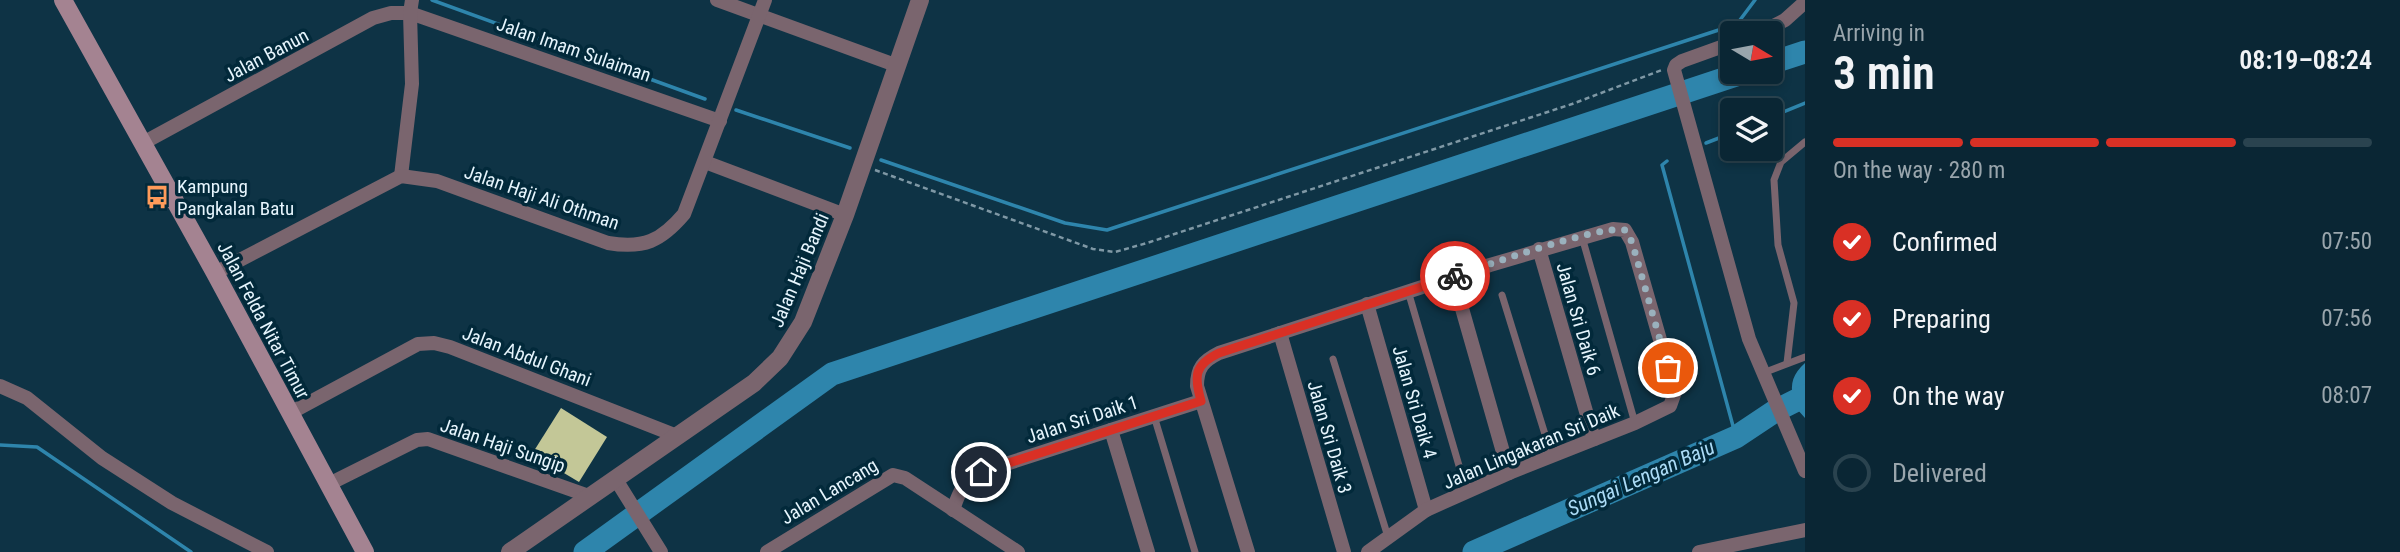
<!DOCTYPE html>
<html lang="en">
<head>
<meta charset="utf-8">
<style>
  :root { --surface:#0a2634; --page:#132e3c; --text:#f1f3f6; --muted:#99a5ac; --line:#2a434f; --accent:#d93025 }
  body { margin:0; font-family:"Roboto Condensed",sans-serif; background:var(--page); color:var(--text); height:100vh; display:flex; flex-direction:column; font-size:26px; white-space:nowrap }
  * { box-sizing:border-box; margin:0 }
  p { font-size:23px; color:var(--muted) }
  .icon { flex:none; width:38px; height:38px; fill:none; stroke:currentColor; stroke-width:2; stroke-linecap:round; stroke-linejoin:round }
  .map { position:relative; flex:1; overflow:hidden }
  .details { display:flex; flex-direction:column; background:var(--surface); width:595px }
  .details>* { flex:none }
  .needle { width:46px; rotate:100deg }
  .tools { position:absolute; left:1720px; top:21px; display:grid; gap:14px }
  .tools a { display:grid; place-items:center; width:63px; height:63px; border-radius:7px; background:var(--surface); box-shadow:0 4px 10px #0003,0 0 0 2px var(--line); font-size:35px }
  .pin { position:absolute; display:grid; place-items:center; width:60px; height:60px; color:#fff; margin:-30px; border:4px solid #fff; border-radius:50%; box-shadow:0 2px 7px #0007 }
  .courier { position:absolute; display:grid; place-items:center; width:70px; height:70px; margin:-35px; border:5px solid #d93025; border-radius:50%; background:#fff; color:#222; box-shadow:0 2px 9px #0007 }
  .overview em { font-style:normal; font-weight:600 }
  .overview div { display:flex; flex-direction:column-reverse }
  .overview { display:flex; align-items:center; justify-content:space-between; height:119px; padding:0 28px }
  h1 { font-size:46px; font-weight:600; line-height:52px }
  .bar { display:grid; grid-template-columns:repeat(4,1fr); gap:10px 7px; align-content:center; height:84px; padding:0 28px }
  .bar i { height:9px; border-radius:5px; background:var(--line) }
  .bar .active { background:var(--accent) }
  .bar p { grid-column:span 4 }
  ol { padding:0 28px; list-style:none }
  li { display:flex; align-items:center; gap:21px; height:77px }
  li p { margin-inline-start:auto }
  li .icon { padding:7px; border-radius:50%; background:var(--accent); color:#fff; stroke-width:4 }
  li:last-child { color:var(--muted) }
  li i { width:38px; height:38px; border:4px solid var(--line); border-radius:50% }
  main { display:flex; flex:1; min-height:0 }
  .map>svg:first-child { display:block }
</style>
</head>
<body>
<main>
<div class="map">
<svg width="1805" height="552" viewBox="0 0 1805 552">
  <rect width="100%" height="100%" fill="#0e3345"/>
  <!-- water -->
  <path fill="#2e85ac" d="M1805,363V418L1797,409L1788,410L1785,402L1793,398C1790,383 1793,374 1805,363Z"/>
  <g fill="none" stroke-linecap="round" stroke-linejoin="round">
    <!-- stream -->
    <g stroke="#2e85ac" stroke-width="3.5">
      <polyline points="432,0 705,99"/>
      <polyline points="736,110 850,148"/>
      <polyline points="1771,117 1805,103"/>
      <polyline points="1706,143 1732,133"/>
      <polyline points="881,160 1065,223 1107,230 1737,24 1755,0"/>
      <polyline points="1667,161 1662,165 1736,437"/>
      <polyline points="0,445 37,447 191,552"/>
    </g>
    <!-- river -->
    <g stroke="#2e85ac" stroke-width="23">
      <polyline points="1771,63 1805,52"/>
      <polyline points="585,552 832,374 1745,72"/>
      <polyline points="1474,552 1736,437 1775,411 1805,396"/>
    </g>
  </g>
  <!-- building -->
  <polygon fill="#c3c797" points="561,408 607,437 579,482 532,454"/>
  <g fill="none" stroke-linecap="round" stroke-linejoin="round">
    <!-- path -->
    <polyline stroke="#7f98a5" stroke-width="2.5" stroke-dasharray="5 3.5" stroke-linecap="butt" points="875,170 1093,249 1115,252 1147,243 1572,104 1662,70"/>
    <!-- service -->
    <g stroke="#7a656e" stroke-width="7">
      <polyline points="1582,237 1635,423"/>
      <polyline points="1408,291 1467,493"/>
      <polyline points="1502,295 1552,457"/>
      <polyline points="1333,359 1388,537"/>
      <polyline points="1787,363 1794,303 1778,245 1774,180 1781,162 1805,142"/>
      <polyline points="1763,373 1805,357"/>
      <polyline points="1154,416 1195,552"/>
    </g>
    <!-- minor -->
    <g stroke="#7a656e" stroke-width="14">
      <polyline points="717,0 898,66"/>
      <polyline points="1760,33 1785,20 1805,2"/>
      <polyline points="1732,43 1682,61 1676,65 1674,70 1749,339 1805,471"/>
      <polyline points="143,143 373,18 391,13 410,13 720,121"/>
      <polyline points="705,162 845,215"/>
      <polyline points="401,176 412,84 410,13 412,0"/>
      <polyline points="1539,249 1594,439"/>
      <path d="M215,273L401,176L437,181L608,243C644,249 661,241 684,214L765,0"/>
      <polyline points="1453,277 1509,473"/>
      <polyline points="1367,304 1426,510"/>
      <polyline points="1280,333 1344,552"/>
      <polyline points="0,386 27,398 102,458 172,503 267,552"/>
      <polyline points="290,413 418,344 434,343 450,347 677,436"/>
      <polyline points="1111,430 1148,552"/>
      <polyline points="615,478 661,552"/>
      <polyline points="329,484 417,440 428,439 589,496"/>
      <path d="M953,510C959,492 964,480 981,472L1201,401"/>
      <polyline points="767,552 893,475 905,478 1018,552"/>
      <path d="M1248,552L1197,386C1197,368 1203,361 1219,353L1490,265L1613,229L1625,230L1632,242L1675,392L1670,406L1635,423L1509,473L1426,510L1368,552"/>
      <polyline points="1699,552 1805,530"/>
    </g>
    <!-- tertiary -->
    <polyline stroke="#7a656e" stroke-width="18" points="510,552 754,383 780,358 803,322 845,215 920,0"/>
    <!-- secondary -->
    <polyline stroke="#a48391" stroke-width="18" points="63,0 215,273 365,552"/>
  </g>
  <g fill="none" stroke-linecap="round" stroke-linejoin="round">
    <!-- done -->
    <path stroke="#9ab1bd" stroke-width="7" stroke-dasharray="0 12.6" d="M1455,276C1485,266 1602,224 1625,230L1632,242L1668,368"/>
    <!-- route -->
    <path stroke="#d93025" stroke-width="9" d="M981,472L1201,401C1194,376 1194,365 1219,353L1455,276"/>
  </g>
  <!-- icons -->
  <defs>
    <g id="bus-bare" transform="scale(1.89)"><path d="M-5-6H5V4H4V6H2V4H-2V6H-4V4H-5ZM-3.5-4V0h7V-4ZM-3.5 1.2v1.5H-2V1.2ZM2 1.2v1.5H3.5V1.2Z" fill="#ff9b5a" stroke="#02293a" stroke-width="2.5" paint-order="stroke"/></g>
  </defs>
  <g fill-rule="evenodd">
    <use href="#bus-bare" x="157" y="197"/>
  </g>
  <g text-anchor="middle" stroke-width="7" stroke-linejoin="round" paint-order="stroke">
    <!-- street labels -->
    <g font-size="19" fill="#e6f5fd" stroke="#02293a">
      <text transform="translate(574 49) rotate(19)" y="7">Jalan Imam Sulaiman</text>
      <text transform="translate(266 55) rotate(-28)" y="7">Jalan Banun</text>
      <text transform="translate(542 197) rotate(19)" y="7">Jalan Haji Ali Othman</text>
      <text transform="translate(799 270) rotate(-67)" y="7">Jalan Haji Bandi</text>
      <text transform="translate(1579 319) rotate(74)" y="7">Jalan Sri Daik 6</text>
      <text transform="translate(264 320) rotate(62)" y="7">Jalan Felda Nitar Timur</text>
      <text transform="translate(527 356) rotate(21)" y="7">Jalan Abdul Ghani</text>
      <text transform="translate(1415 402) rotate(74)" y="7">Jalan Sri Daik 4</text>
      <text transform="translate(1082 419) rotate(-18)" y="7">Jalan Sri Daik 1</text>
      <text transform="translate(1330 437) rotate(74)" y="7">Jalan Sri Daik 3</text>
      <text transform="translate(503 445) rotate(19)" y="7">Jalan Haji Sungip</text>
      <text transform="translate(1531 446) rotate(-23)" y="7">Jalan Lingakaran Sri Daik</text>
      <text transform="translate(829 491) rotate(-31)" y="7">Jalan Lancang</text>
    </g>
    <!-- poi labels -->
    <g font-size="19" fill="#e6f5fd" stroke="#02293a" text-anchor="start">
      <text x="177" y="193">Kampung<tspan x="177" dy="22">Pangkalan Batu</tspan></text>
    </g>
    <!-- water labels -->
    <g font-size="21" font-style="italic" fill="#abdbf6" stroke="#02293a">
      <text transform="translate(1641 478) rotate(-24)" y="7">Sungai Lengan Baju</text>
    </g>
  </g>
</svg>
<div class="tools">
<a><svg class="needle" viewBox="-14 -14 28 28"><path d="M0-13l5 13h-10z" fill="#e53935"/><path d="M0 13l5-13h-10z" fill="#99a5ac"/></svg></a>
<a><svg class="icon" aria-label="layers" viewBox="0 0 24 24"><path d="M12 4l9 5-9 5-9-5zM3 14l9 5 9-5"/></svg></a>
</div>
<div class="pin" style="left:1668px;top:368px;background:#ea580c"><svg class="icon" aria-label="bag" viewBox="0 0 24 24"><path d="M5 8h14l-1 12H6zM9 8a3 3 0 0 1 6 0"/></svg></div>
<div class="pin" style="left:981px;top:472px;background:#1f2937"><svg class="icon" aria-label="home" viewBox="0 0 24 24"><path d="M3 11l9-7 9 7M6 9v11h12V9"/></svg></div>
<div class="courier" style="left:1455px;top:276px"><svg class="icon" aria-label="bike" viewBox="0 0 24 24"><circle cx="6" cy="16" r="4"/><circle cx="18" cy="16" r="4"/><path d="M6 16l4-8h5l3 8M10 8l3 8H6M13 5h3"/></svg></div>
</div>
<section class="details">
<div class="overview"><div><h1>3 min</h1><p>Arriving in</p></div><em>08:19–08:24</em></div>
<div class="bar"><i class="active"></i><i class="active"></i><i class="active"></i><i></i><p>On the way · 280 m</p></div>
<ol>
<li><svg class="icon" aria-label="check" viewBox="0 0 24 24"><path d="M5 12l5 5 9-10"/></svg>Confirmed<p>07:50</p></li>
<li><svg class="icon" aria-label="check" viewBox="0 0 24 24"><path d="M5 12l5 5 9-10"/></svg>Preparing<p>07:56</p></li>
<li><svg class="icon" aria-label="check" viewBox="0 0 24 24"><path d="M5 12l5 5 9-10"/></svg>On the way<p>08:07</p></li>
<li><i></i>Delivered</li>
</ol>
</section>
</main>
</body>
</html>
